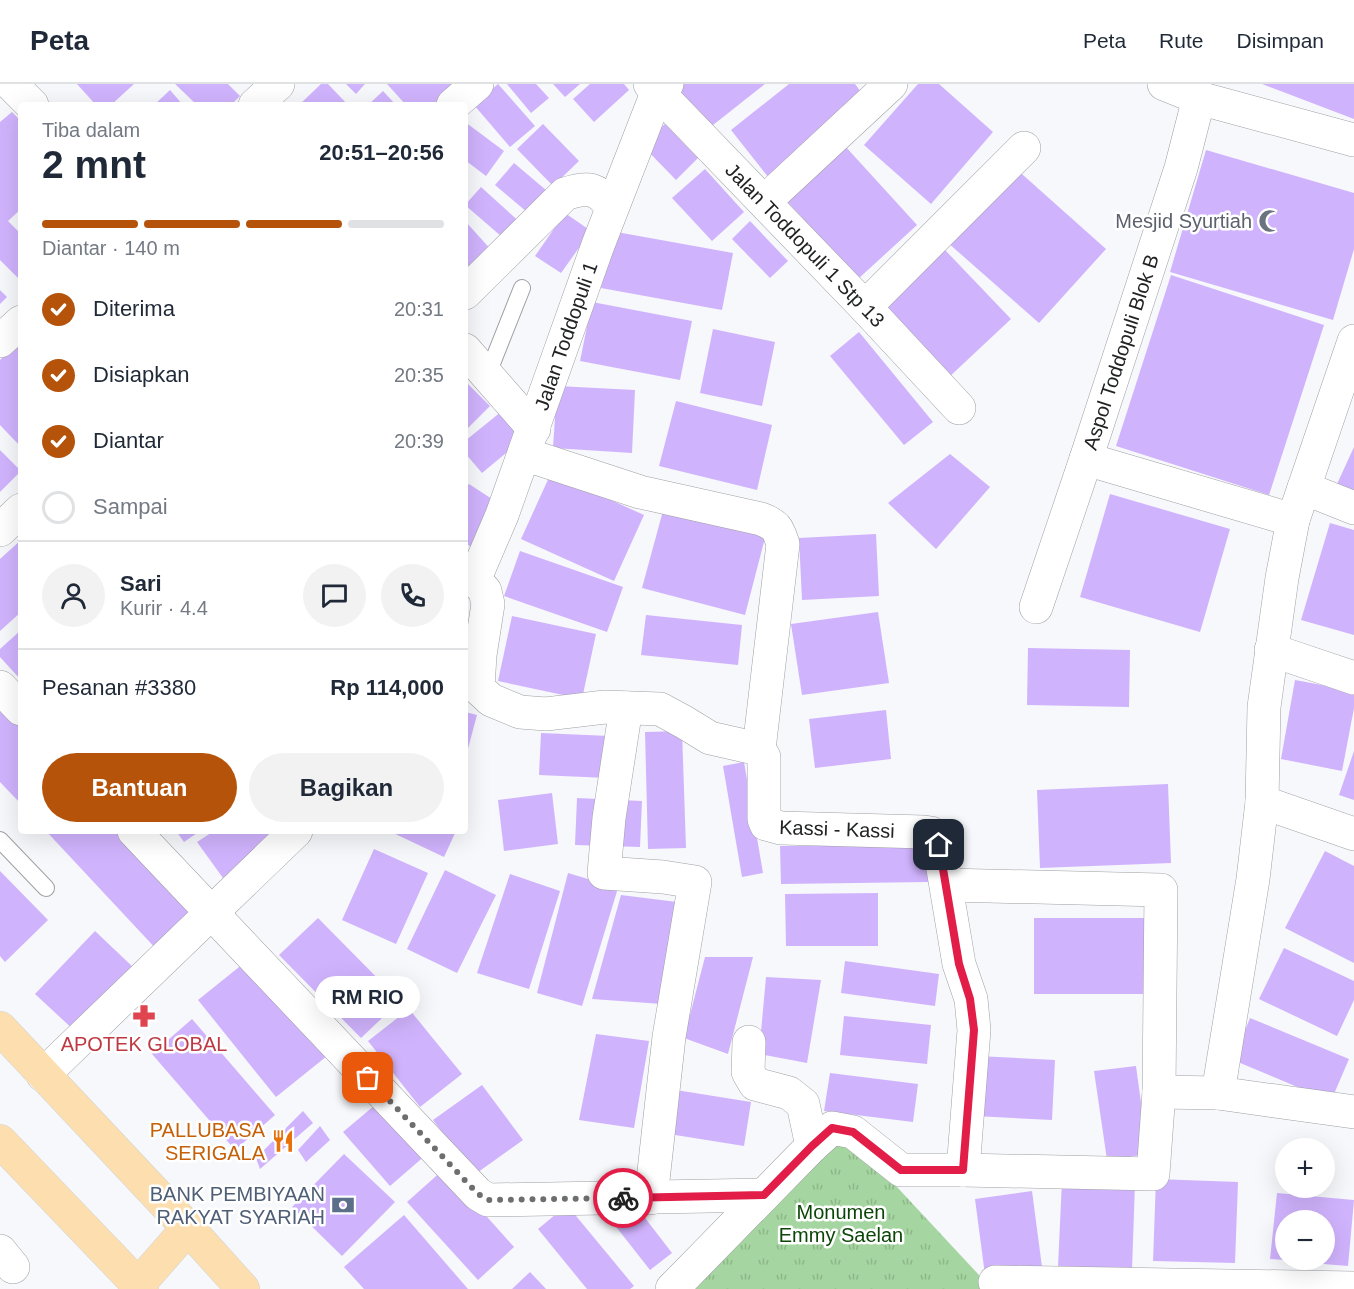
<!DOCTYPE html>
<html lang="id">
<head>
<meta charset="utf-8">
<style>
  :root { --surface:#fff; --page:#f2f2f3; --text:#1f2937; --muted:#747a83; --line:#e0e1e3; --accent:#b45309 }
  body { margin:0; font-family:Helvetica,sans-serif; background:var(--page); color:var(--text); height:100vh; display:flex; flex-direction:column; font-size:22px; white-space:nowrap }
  * { box-sizing:border-box; margin:0 }
  p { font-size:20px; color:var(--muted) }
  .icon { flex:none; width:33px; height:33px; fill:none; stroke:currentColor; stroke-width:2; stroke-linecap:round; stroke-linejoin:round }
  .map { position:relative; flex:1; overflow:hidden }
  .side { position:absolute; left:18px; top:18px; width:450px; height:732px; display:flex; flex-direction:column; background:var(--surface); border-radius:6px; box-shadow:0 6px 24px #0002 }
  .side>* { flex:none }
  .fabs { position:absolute; left:1275px; top:1054px; display:grid; gap:12px }
  .fabs a { display:grid; place-items:center; width:60px; height:60px; border-radius:50%; background:var(--surface); box-shadow:0 6px 24px #0002; font-size:30px }
  .pin { position:absolute; display:grid; place-items:center; width:51px; height:51px; color:#fff; margin:-26px; border-radius:12px; box-shadow:0 3px 9px #0006 }
  .courier { position:absolute; display:grid; place-items:center; width:60px; height:60px; margin:-30px; border:4px solid #e11d48; border-radius:50%; background:#fff; color:#222; box-shadow:0 2px 8px #0007 }
  .bubble { position:absolute; height:42px; border-radius:21px; background:var(--surface); box-shadow:0 6px 24px #0002; font-size:20px; font-weight:600; line-height:42px; text-align:center }
  .head em { font-style:normal; font-weight:600 }
  .head div { display:flex; flex-direction:column-reverse }
  .head { display:flex; align-items:center; justify-content:space-between; height:102px; padding:0 24px }
  h1 { font-size:39px; font-weight:600; line-height:45px }
  .bar { display:grid; grid-template-columns:repeat(4,1fr); gap:9px 6px; align-content:center; height:72px; padding:0 24px }
  .bar i { height:8px; border-radius:4px; background:var(--line) }
  .bar .current { background:var(--accent) }
  .bar p { grid-column:span 4 }
  .line { display:flex; align-items:center; gap:15px; padding:0 24px; border-top:2px solid var(--line) }
  .line div { flex:1 }
  .round { display:grid; place-items:center; flex:none; width:63px; height:63px; border-radius:32px; background:var(--page) }
  ol { padding:0 24px; list-style:none }
  li { display:flex; align-items:center; gap:18px; height:66px }
  li p { margin-inline-start:auto }
  li .icon { padding:6px; border-radius:50%; background:var(--accent); color:#fff; stroke-width:4 }
  li:last-child { color:var(--muted) }
  li i { width:33px; height:33px; border:3px solid var(--line); border-radius:50% }
  .primary-button { display:flex; gap:12px; margin-top:auto; padding:12px 24px }
  .primary-button a { flex:1; height:69px; border-radius:36px; background:var(--accent); color:#fff; font-size:24px; font-weight:600; line-height:69px; text-align:center }
  .primary-button a+a { background:var(--page); color:var(--text) }
  header { display:flex; align-items:center; gap:36px; box-sizing:border-box; height:84px; padding:0 30px; background:var(--surface); border-bottom:2px solid var(--line) }
  header strong { font-size:28px }
  nav { display:flex; gap:33px; margin-inline-start:auto; font-size:21px }
  .map>svg:first-child { display:block }
</style>
</head>
<body>
<header>
<strong>Peta</strong>
<nav><a>Peta</a><a>Rute</a><a>Disimpan</a></nav>
</header>
<div class="map">
<svg width="1354" height="1205" viewBox="0 0 1354 1205">
  <defs>
    <pattern id="grass-tufts" width="24" height="20" patternUnits="userSpaceOnUse" patternTransform="scale(1.5)"><rect width="24" height="20" fill="#a5d5a0"/><path d="M3 7l-1-3M5 7V3M7 7l1-3M15 17l-1-3M17 17v-4M19 17l1-3" fill="none" stroke="#8eb78a"/></pattern>
  </defs>
  <rect width="100%" height="100%" fill="#f7f8fb"/>
  <!-- grass -->
  <polygon fill="url(#grass-tufts)" points="841,1047 897,1103 992,1205 682,1205"/>
  <!-- building -->
  <g fill="#d0b3fd">
    <polygon points="77,0 134,0 111,21 96,21"/>
    <polygon points="175,0 228,0 240,12 231,21 197,21"/>
    <polygon points="321,0 328,0 348,21 299,21"/>
    <polygon points="346,0 365,0 356,10"/>
    <polygon points="387,0 461,0 437,21 406,21"/>
    <polygon points="498,0 535,42 510,63 474,21"/>
    <polygon points="507,0 536,0 549,14 531,29"/>
    <polygon points="553,0 580,0 565,13"/>
    <polygon points="590,0 624,0 629,6 594,38 573,15"/>
    <polygon points="673,0 765,0 708,45"/>
    <polygon points="789,0 855,0 867,16 769,94 731,46"/>
    <polygon points="918,0 939,0 993,48 931,120 864,61"/>
    <polygon points="1262,0 1354,0 1354,35"/>
    <polygon points="170,6 183,21 154,21"/>
    <polygon points="383,7 396,21 368,21"/>
    <polygon points="12,28 21,37 21,125 8,137 21,150 21,197 0,176 0,38"/>
    <polygon points="465,38 504,67 486,92 465,76"/>
    <polygon points="543,40 579,77 553,102 517,65"/>
    <polygon points="665,40 698,74 676,96 642,61"/>
    <polygon points="845,62 917,141 858,195 786,116"/>
    <polygon points="1206,66 1354,109 1354,165 1333,236 1170,188"/>
    <polygon points="514,79 553,112 534,134 495,101"/>
    <polygon points="1014,83 1106,165 1039,239 947,158"/>
    <polygon points="705,85 744,128 712,157 672,114"/>
    <polygon points="481,103 524,142 509,159 465,121"/>
    <polygon points="565,129 591,147 561,189 535,172"/>
    <polygon points="465,137 494,169 472,189 465,182"/>
    <polygon points="750,137 788,177 770,194 732,155"/>
    <polygon points="611,147 733,169 722,226 601,204"/>
    <polygon points="945,166 1011,235 947,295 882,226"/>
    <polygon points="1171,191 1324,241 1269,411 1116,362"/>
    <polygon points="0,206 7,213 0,220"/>
    <polygon points="592,218 692,237 680,296 580,277"/>
    <polygon points="713,245 775,258 762,322 700,309"/>
    <polygon points="859,248 933,338 904,361 830,272"/>
    <polygon points="16,261 21,266 21,363 0,341 0,276"/>
    <polygon points="467,299 490,322 465,347 465,302"/>
    <polygon points="557,302 635,306 632,369 553,364"/>
    <polygon points="676,317 772,341 757,406 659,382"/>
    <polygon points="502,327 524,354 482,389 465,369 465,357"/>
    <polygon points="1354,363 1354,407 1337,400"/>
    <polygon points="0,366 21,387 0,408"/>
    <polygon points="950,370 990,403 936,465 888,419"/>
    <polygon points="551,389 644,431 614,497 521,455"/>
    <polygon points="469,400 492,415 473,465 465,458 465,404"/>
    <polygon points="1110,410 1230,445 1200,548 1080,513"/>
    <polygon points="664,423 766,450 745,531 642,504"/>
    <polygon points="1330,439 1354,446 1354,551 1301,536"/>
    <polygon points="876,450 879,512 802,516 799,454"/>
    <polygon points="21,456 21,528 0,547 0,475"/>
    <polygon points="520,467 623,503 607,548 504,512"/>
    <polygon points="878,528 889,599 802,611 791,540"/>
    <polygon points="646,531 742,541 738,581 641,571"/>
    <polygon points="512,532 596,550 582,615 498,597"/>
    <polygon points="21,546 21,596 0,573 0,565"/>
    <polygon points="1028,564 1130,566 1129,623 1027,621"/>
    <polygon points="1295,596 1354,607 1354,624 1342,687 1281,675"/>
    <polygon points="0,612 21,631 21,720 0,698"/>
    <polygon points="886,626 891,675 815,684 809,635"/>
    <polygon points="465,628 477,631 466,672 465,672"/>
    <polygon points="682,647 686,764 648,765 645,648"/>
    <polygon points="541,649 632,653 630,695 539,691"/>
    <polygon points="1354,667 1354,716 1339,711"/>
    <polygon points="744,678 763,789 742,793 723,682"/>
    <polygon points="1168,700 1171,779 1040,784 1037,706"/>
    <polygon points="552,709 558,760 504,767 498,716"/>
    <polygon points="577,714 642,717 640,763 575,761"/>
    <polygon points="46,747 129,747 203,827 159,868"/>
    <polygon points="176,747 200,747 184,758"/>
    <polygon points="214,747 291,747 223,794 197,758"/>
    <polygon points="389,747 456,747 444,773"/>
    <polygon points="929,761 929,798 781,800 780,762"/>
    <polygon points="374,765 428,789 396,860 342,836"/>
    <polygon points="1325,767 1354,782 1354,879 1285,844"/>
    <polygon points="445,786 496,811 457,889 407,865"/>
    <polygon points="0,787 48,836 5,878 0,872"/>
    <polygon points="568,789 618,804 582,922 537,909"/>
    <polygon points="510,790 560,807 529,905 477,889"/>
    <polygon points="878,809 878,862 786,862 785,810"/>
    <polygon points="621,811 677,818 662,920 592,915"/>
    <polygon points="318,834 400,917 361,954 279,871"/>
    <rect x="1034" y="834" width="118" height="76"/>
    <polygon points="95,847 135,885 76,948 35,910"/>
    <polygon points="1284,864 1354,897 1354,916 1337,952 1259,915"/>
    <polygon points="705,873 753,873 728,970 684,954"/>
    <polygon points="249,875 327,972 276,1013 198,916"/>
    <polygon points="845,877 939,890 935,922 841,909"/>
    <polygon points="766,893 821,896 807,979 759,970"/>
    <polygon points="409,925 462,990 420,1023 368,957"/>
    <polygon points="844,932 931,941 927,980 840,971"/>
    <polygon points="1250,934 1349,975 1331,1017 1233,976"/>
    <polygon points="192,935 275,1031 235,1066 152,970"/>
    <polygon points="596,950 649,957 634,1044 579,1036"/>
    <polygon points="978,972 1055,976 1052,1036 975,1032"/>
    <polygon points="1136,982 1148,1070 1107,1076 1094,987"/>
    <polygon points="830,989 918,1000 913,1038 824,1027"/>
    <polygon points="482,1001 523,1056 474,1091 433,1036"/>
    <polygon points="676,1006 751,1018 744,1062 669,1050"/>
    <polygon points="381,1016 427,1070 390,1102 343,1048"/>
    <polygon points="303,1027 313,1039 260,1085 256,1074"/>
    <polygon points="320,1042 330,1056 306,1078 298,1066"/>
    <polygon points="344,1070 395,1118 342,1172 292,1123"/>
    <polygon points="444,1085 514,1163 478,1196 407,1118"/>
    <polygon points="1156,1095 1238,1098 1235,1179 1153,1177"/>
    <polygon points="1062,1096 1135,1099 1132,1186 1058,1183"/>
    <polygon points="1032,1107 1042,1183 985,1191 975,1115"/>
    <polygon points="1277,1109 1354,1116 1348,1182 1299,1178 1299,1176 1324,1176 1324,1137 1286,1137 1286,1176 1270,1175"/>
    <polygon points="632,1117 672,1169 650,1186 610,1135"/>
    <polygon points="567,1121 634,1202 630,1205 587,1205 538,1145"/>
    <polygon points="404,1131 468,1205 364,1205 344,1183"/>
    <polygon points="530,1188 546,1205 512,1205"/>
  </g>
  <g fill="none" stroke-linecap="round" stroke-linejoin="round">
    <!-- service casing -->
    <g stroke="#9fa0a3" stroke-width="18">
      <g id="service">
        <polyline points="487,292 522,204"/>
        <polyline points="0,756 46,804"/>
      </g>
    </g>
    <!-- minor casing -->
    <g stroke="#9fa0a3" stroke-width="34">
      <g id="minor">
        <polyline points="11,0 32,21"/>
        <polyline points="650,0 865,223 959,324"/>
        <polyline points="1164,0 1199,14 1354,56"/>
        <polyline points="255,21 278,0"/>
        <polyline points="453,21 477,0"/>
        <polyline points="764,118 891,0"/>
        <path d="M465,209L565,110C589,102 597,104 612,123"/>
        <polyline points="865,223 1024,64"/>
        <polyline points="0,257 21,238"/>
        <polyline points="465,266 534,345"/>
        <path d="M524,370L640,408L761,435C777,441 778,445 783,460L759,665"/>
        <polyline points="1086,375 1293,436"/>
        <polyline points="1304,404 1354,424"/>
        <polyline points="0,446 21,426"/>
        <polyline points="465,484 485,507 488,520 480,571 478,604 491,616 520,628 546,630 605,623 660,625 684,638 710,654 759,665"/>
        <polyline points="475,494 502,431 598,161 657,9 667,0"/>
        <polyline points="1036,523 1086,375 1181,84 1199,14"/>
        <polyline points="1271,566 1354,594"/>
        <polyline points="0,603 21,625"/>
        <polyline points="626,624 609,734 604,789 663,793 695,798 669,953 651,1114"/>
        <polyline points="759,665 764,673 764,735 766,740 781,744 924,748 931,749 939,761 959,880 971,915 974,946 963,1086"/>
        <polyline points="1262,718 1354,750"/>
        <polyline points="134,747 478,1110 488,1116 764,1111"/>
        <polyline points="749,958 748,988 755,1000 789,1009 803,1020 812,1062"/>
        <polyline points="43,991 296,747"/>
        <polyline points="1159,1008 1218,1009 1354,1028"/>
        <polyline points="1218,1009 1253,795 1262,718 1264,623 1282,494 1293,436 1354,257"/>
        <polyline points="0,1167 13,1183"/>
        <polyline points="995,1198 1354,1204"/>
        <polyline points="672,1205 812,1062 832,1044 853,1048 901,1086 963,1086 1153,1090 1159,1008 1161,806 947,801"/>
      </g>
    </g>
    <!-- primary casing -->
    <g stroke="#d3d3d3" stroke-width="34">
      <g id="primary">
        <polyline points="0,944 188,1144 243,1205"/>
        <polyline points="0,1057 142,1205"/>
        <polyline points="138,1201 188,1144"/>
      </g>
    </g>
    <!-- service -->
    <use href="#service" stroke="#fff" stroke-width="16"/>
    <!-- minor -->
    <use href="#minor" stroke="#fff" stroke-width="33"/>
    <!-- primary -->
    <use href="#primary" stroke="#fddfaf" stroke-width="33"/>
  </g>
  <g fill="none" stroke-linecap="round" stroke-linejoin="round">
    <!-- done -->
    <polyline stroke="#6d6e6f" stroke-width="6" stroke-dasharray="0 10.8" points="368,994 478,1110 488,1116 623,1114"/>
    <!-- route -->
    <polyline stroke="#e11d48" stroke-width="8" points="623,1114 764,1111 812,1062 832,1044 853,1048 901,1086 963,1086 974,946 970,915 959,880 939,761"/>
  </g>
  <!-- icons -->
  <defs>
    <g id="mosque-bare" transform="scale(1.8)"><path d="M3.5-4.9A6 6 0 1 0 3.5 4.9A5 5 0 1 1 3.5-4.9Z" fill="#6b7280" stroke="#fff" stroke-width="2.5" paint-order="stroke"/></g>
    <g id="pharmacy-bare" transform="scale(1.8)"><path d="M-2-6h4v4h4v4h-4v4h-4v-4h-4v-4h4Z" fill="#e0444e" stroke="#fff" stroke-width="2.5" paint-order="stroke"/></g>
    <g id="restaurant-bare" transform="scale(1.8)"><path d="M-5-6h1v4h1v-4h1v4h1v-4h1v5L-1.5 .5V6h-2V.5L-5-1ZM5-6V6H3V1.5H1.5Q1.5-4 5-6Z" fill="#e8710a" stroke="#fff" stroke-width="2.5" paint-order="stroke"/></g>
    <g id="bank-bare" transform="scale(1.8)"><path d="M-6-4H6V4H-6ZM0-2.3a2.3 2.3 0 1 0 0 4.6a2.3 2.3 0 1 0 0-4.6Z" fill="#5c6f8a" stroke="#fff" stroke-width="2.5" paint-order="stroke"/></g>
  </defs>
  <g fill-rule="evenodd">
    <use href="#mosque-bare" x="1270" y="137"/>
    <use href="#pharmacy-bare" x="144" y="932"/>
    <use href="#restaurant-bare" x="283" y="1057"/>
    <use href="#bank-bare" x="343" y="1121"/>
  </g>
  <g text-anchor="middle" stroke-width="5" stroke-linejoin="round" paint-order="stroke">
    <!-- worship labels -->
    <g font-size="20" fill="#5b616d" stroke="#fff" text-anchor="end">
      <text x="1252" y="144">Mesjid Syurtiah</text>
    </g>
    <!-- street labels -->
    <g font-size="20" fill="#222324" stroke="#fff">
      <text transform="translate(805 161) rotate(46)" y="7">Jalan Toddopuli 1 Stp 13</text>
      <text transform="translate(566 252) rotate(-71)" y="7">Jalan Toddopuli 1</text>
      <text transform="translate(1121 268) rotate(-72)" y="7">Aspol Toddopuli Blok B</text>
      <text transform="translate(837 745) rotate(2)" y="7">Kassi - Kassi</text>
    </g>
    <!-- health labels -->
    <g font-size="20" fill="#be3a42" stroke="#fff">
      <text x="144" y="967">APOTEK GLOBAL</text>
    </g>
    <!-- food labels -->
    <g font-size="20" fill="#c56008" stroke="#fff" text-anchor="end">
      <text x="265" y="1053">PALLUBASA<tspan x="265" dy="23">SERIGALA</tspan></text>
    </g>
    <!-- service labels -->
    <g font-size="20" fill="#4e5e75" stroke="#fff" text-anchor="end">
      <text x="325" y="1117">BANK PEMBIYAAN<tspan x="325" dy="23">RAKYAT SYARIAH</tspan></text>
    </g>
    <!-- park labels -->
    <g font-size="20" fill="#0b4607" stroke="#fff">
      <text x="841" y="1135">Monumen<tspan x="841" dy="23">Emmy Saelan</tspan></text>
    </g>
  </g>
</svg>
<div class="fabs">
<a>+</a>
<a>−</a>
</div>
<div class="pin" style="left:368px;top:994px;background:#ea580c"><svg class="icon" aria-label="bag" viewBox="0 0 24 24"><path d="M5 8h14l-1 12H6zM9 8a3 3 0 0 1 6 0"/></svg></div>
<div class="pin" style="left:939px;top:761px;background:#1f2937"><svg class="icon" aria-label="home" viewBox="0 0 24 24"><path d="M3 11l9-7 9 7M6 9v11h12V9"/></svg></div>
<div class="courier" style="left:623px;top:1114px"><svg class="icon" aria-label="bike" viewBox="0 0 24 24"><circle cx="6" cy="16" r="4"/><circle cx="18" cy="16" r="4"/><path d="M6 16l4-8h5l3 8M10 8l3 8H6M13 5h3"/></svg></div>
<div class="bubble" style="left:315px;top:892px;width:105px">RM RIO</div>
<section class="side">
<div class="head"><div><h1>2 mnt</h1><p>Tiba dalam</p></div><em>20:51–20:56</em></div>
<div class="bar"><i class="current"></i><i class="current"></i><i class="current"></i><i></i><p>Diantar · 140 m</p></div>
<ol>
<li><svg class="icon" aria-label="check" viewBox="0 0 24 24"><path d="M5 12l5 5 9-10"/></svg>Diterima<p>20:31</p></li>
<li><svg class="icon" aria-label="check" viewBox="0 0 24 24"><path d="M5 12l5 5 9-10"/></svg>Disiapkan<p>20:35</p></li>
<li><svg class="icon" aria-label="check" viewBox="0 0 24 24"><path d="M5 12l5 5 9-10"/></svg>Diantar<p>20:39</p></li>
<li><i></i>Sampai</li>
</ol>
<div class="line" style="height:108px"><a class="round"><svg class="icon" aria-label="person" viewBox="0 0 24 24"><circle cx="12" cy="8" r="4"/><path d="M4 21q1-7 8-7t8 7"/></svg></a><div><b>Sari</b><p>Kurir · 4.4</p></div><a class="round"><svg class="icon" aria-label="chat" viewBox="0 0 24 24"><path d="M4 5h16v11H9l-5 4z"/></svg></a><a class="round"><svg class="icon" aria-label="phone" viewBox="0 0 24 24"><path d="M5 4h4l2 5-3 2q2 4 5 5l2-3 5 2v4C11 20 4 13 5 4z"/></svg></a></div>
<div class="line" style="height:78px"><div>Pesanan #3380</div><b>Rp 114,000</b></div>
<div class="primary-button"><a>Bantuan</a><a>Bagikan</a></div>
</section>
</div>
</body>
</html>
